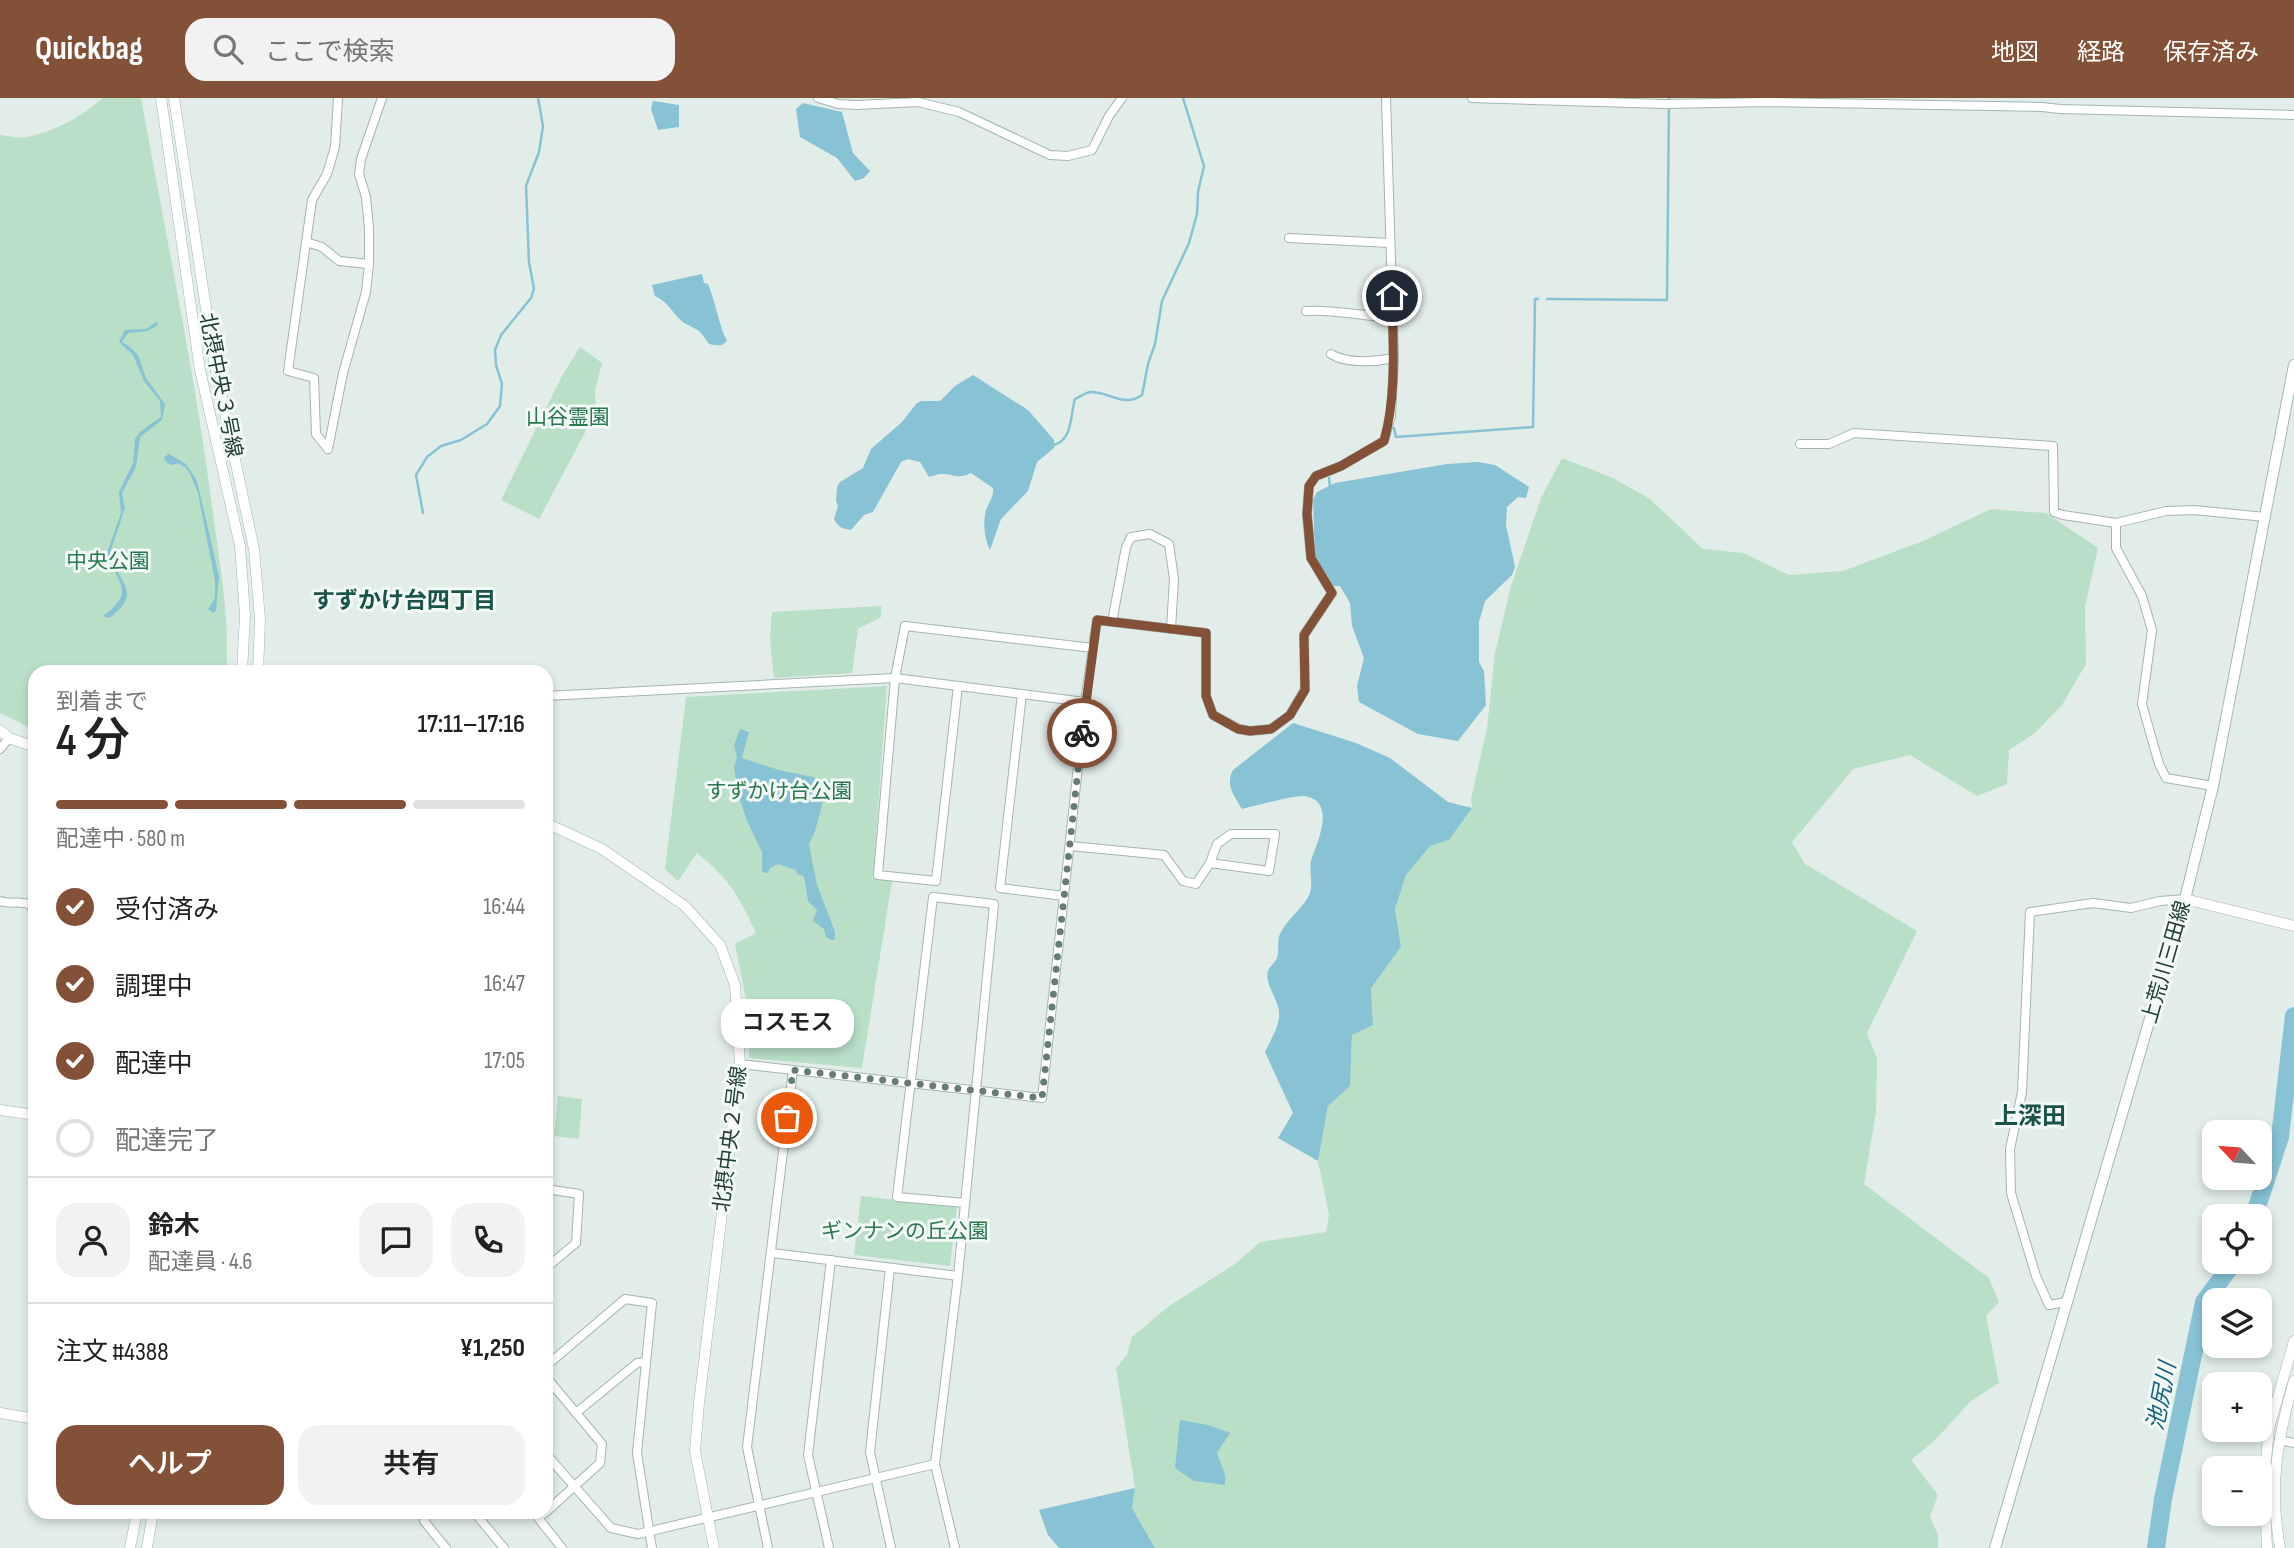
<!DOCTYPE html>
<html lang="ja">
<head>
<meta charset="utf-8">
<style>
  :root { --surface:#fff; --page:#f2f2f2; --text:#222; --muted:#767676; --line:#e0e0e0; --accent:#835138 }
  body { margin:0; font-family:"Sofia Sans Condensed","Noto Sans JP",sans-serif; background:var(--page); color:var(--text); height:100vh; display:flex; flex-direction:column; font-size:26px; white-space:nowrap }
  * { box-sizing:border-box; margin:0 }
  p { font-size:23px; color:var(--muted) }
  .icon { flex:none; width:38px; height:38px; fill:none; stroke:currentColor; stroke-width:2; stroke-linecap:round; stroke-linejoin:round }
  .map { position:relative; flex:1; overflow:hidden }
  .drawer { position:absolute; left:28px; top:567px; width:525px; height:854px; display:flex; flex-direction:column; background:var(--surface); border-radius:21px; box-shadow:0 4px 10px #0003 }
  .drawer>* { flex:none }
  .needle { width:46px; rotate:296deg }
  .tools { position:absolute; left:2202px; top:1022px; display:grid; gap:14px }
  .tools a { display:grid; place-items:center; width:70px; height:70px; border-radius:14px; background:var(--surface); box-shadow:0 4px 10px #0003; font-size:35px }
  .pin { position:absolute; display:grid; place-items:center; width:60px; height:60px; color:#fff; margin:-30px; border:4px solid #fff; border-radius:50%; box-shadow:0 2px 7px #0007 }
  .courier { position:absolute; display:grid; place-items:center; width:70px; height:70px; margin:-35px; border:5px solid #835138; border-radius:50%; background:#fff; color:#222; box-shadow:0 2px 9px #0007 }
  .bubble { position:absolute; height:49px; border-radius:21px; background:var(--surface); box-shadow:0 4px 10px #0003; font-size:23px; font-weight:600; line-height:49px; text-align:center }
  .summary em { font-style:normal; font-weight:600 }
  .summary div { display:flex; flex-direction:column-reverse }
  .summary { display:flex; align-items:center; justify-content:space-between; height:119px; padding:0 28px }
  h1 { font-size:46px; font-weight:600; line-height:52px }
  .bar { display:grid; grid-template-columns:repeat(4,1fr); gap:10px 7px; align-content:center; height:84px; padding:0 28px }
  .bar i { height:9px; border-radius:5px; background:var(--line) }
  .bar .active { background:var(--accent) }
  .bar p { grid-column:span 4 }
  .line { display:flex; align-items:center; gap:18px; padding:0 28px; border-top:2px solid var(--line) }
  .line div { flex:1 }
  .round { display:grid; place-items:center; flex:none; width:74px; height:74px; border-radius:21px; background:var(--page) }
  ol { padding:0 28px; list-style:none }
  li { display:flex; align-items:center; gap:21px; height:77px }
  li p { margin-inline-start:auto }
  li .icon { padding:7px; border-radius:50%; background:var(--accent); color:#fff; stroke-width:4 }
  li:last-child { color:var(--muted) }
  li i { width:38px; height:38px; border:4px solid var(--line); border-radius:50% }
  .primary-button { display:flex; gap:14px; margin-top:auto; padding:14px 28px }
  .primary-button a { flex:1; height:80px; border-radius:21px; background:var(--accent); color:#fff; font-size:28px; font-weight:600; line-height:80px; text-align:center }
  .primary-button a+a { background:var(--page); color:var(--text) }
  header { display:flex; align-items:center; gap:42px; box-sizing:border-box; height:98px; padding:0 35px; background:var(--accent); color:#fff }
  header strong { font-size:33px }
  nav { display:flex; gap:38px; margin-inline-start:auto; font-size:24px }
  .search { width:490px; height:63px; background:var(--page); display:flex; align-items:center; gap:18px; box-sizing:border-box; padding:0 24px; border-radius:21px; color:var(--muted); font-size:26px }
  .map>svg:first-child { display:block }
</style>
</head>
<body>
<header>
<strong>Quickbag</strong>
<div class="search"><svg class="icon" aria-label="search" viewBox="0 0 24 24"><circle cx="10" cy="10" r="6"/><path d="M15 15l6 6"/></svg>ここで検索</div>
<nav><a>地図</a><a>経路</a><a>保存済み</a></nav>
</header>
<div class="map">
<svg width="2294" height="1450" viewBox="0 0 2294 1450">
  <rect width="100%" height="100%" fill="#e2ede9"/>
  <!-- green -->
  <g fill="#b9dfc7">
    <path d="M103,0H141C166,138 195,276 213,415C220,469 230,520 226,574H35V632L0,615V37C9,38 20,41 28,39C55,33 83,18 103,0Z"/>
    <polygon points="580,249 602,265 595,293 596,314 539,421 501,402 562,278"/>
    <polygon points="1562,360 1613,380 1650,401 1703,451 1743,455 1789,477 1843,473 1923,443 1991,411 2046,415 2098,450 2085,509 2086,566 2062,607 2035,635 2009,652 2007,686 1977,698 1910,657 1853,671 1792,744 1805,766 1917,833 1867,935 1877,961 1876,1014 1864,1086 1989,1180 1999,1204 1986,1218 1999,1285 1971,1303 1934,1343 1911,1362 1938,1397 1930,1419 1938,1437 1938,1450 1155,1450 1132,1410 1135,1390 1116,1270 1127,1257 1132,1239 1169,1208 1235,1166 1260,1144 1326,1134 1329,1117 1318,1063 1328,1008 1350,988 1352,937 1373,927 1371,890 1401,849 1395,811 1406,777 1430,748 1449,742 1472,710 1471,701 1487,630 1495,555 1511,488 1541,400"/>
    <polygon points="881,508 881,519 858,531 852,575 774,580 770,540 772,514"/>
    <path d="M887,588L873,780L892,783L862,970L749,960L750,921L735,846L756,835C738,796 730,782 697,755L678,783L665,771L686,599Z"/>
    <polygon points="558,998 582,1001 579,1041 554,1038"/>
    <polygon points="861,1098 957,1109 950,1168 854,1157"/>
  </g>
  <!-- water -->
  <g fill="#87c2d5">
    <polygon points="653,3 679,7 679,29 658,32 651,11"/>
    <polygon points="803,5 842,14 853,55 870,73 864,80 855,83 837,60 800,39 796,11"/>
    <path d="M702,176L704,185L708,186C716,205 718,225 727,243L722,247C704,248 710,244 700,234C696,230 689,228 684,225C672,216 671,206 655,198L652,187Z"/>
    <path d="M156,224L158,227L147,233L128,235L122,244L130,249L138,257L146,280L165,306L162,322L140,339L136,369L122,395L125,410L110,455C115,482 146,494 109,520L103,518C135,495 120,486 106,458L121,415L119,394L133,365L135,341L140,334L161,319L160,303L144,283L133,257L119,244L125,232L146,231Z"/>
    <path d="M973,277L1028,312L1054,342V350L1037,364L1028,393L1001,421L990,452C985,442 983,428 985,417C986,407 994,401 993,390L971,375C958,382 953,375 941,376C937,376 933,378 929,379L920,364L908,361L901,364L873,414L864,417L851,432C843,431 838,429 834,421L838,408L836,403L837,389L840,384L863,370L871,351L902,324L916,306L921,303H940L955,288Z"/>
    <path d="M169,356L186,366L197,383L219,478L216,513L213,515L208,511L215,500V483L198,395L190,376L186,370L178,365L173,367C168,366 165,365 164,359Z"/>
    <polygon points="1478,364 1495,367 1529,389 1526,400 1518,399 1507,409 1506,427 1515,469 1512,477 1485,503 1479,524 1479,564 1484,573 1486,607 1458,643 1418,636 1359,604 1357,588 1364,560 1352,528 1350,505 1340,488 1331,488 1315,461 1313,402 1317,394 1335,385 1447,366"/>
    <path d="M1293,625L1356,645L1390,660L1448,704L1472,710L1449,742L1430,748L1406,777L1395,811L1401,849L1371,890L1373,927L1352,937L1350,988L1328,1008L1318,1063L1278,1040L1293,1015L1265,954C1271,941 1280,928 1279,914C1278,901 1264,885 1268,873C1270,868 1275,865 1277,860C1280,851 1276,842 1281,834C1288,820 1304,810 1310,795C1313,785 1309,773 1311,763C1316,746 1338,704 1305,698C1294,697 1255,708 1242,711C1234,698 1225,687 1233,672Z"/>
    <polygon points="740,631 749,634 742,660 779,672 841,685 835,696 823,704 815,733 809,746 810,752 817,787 835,834 835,841 832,842 826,839 824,831 813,823 817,812 808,803 804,778 797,776 796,772 778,766 770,770 768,775 762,774 762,754 747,723 739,699 734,669 737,659 734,647"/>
    <polygon points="1180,1322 1208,1327 1230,1335 1217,1355 1225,1377 1225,1387 1194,1383 1175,1370"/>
    <polygon points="1135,1390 1132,1410 1155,1450 1059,1450 1048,1437 1039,1412"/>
  </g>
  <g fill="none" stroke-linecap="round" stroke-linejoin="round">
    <!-- stream -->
    <g stroke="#87c2d5" stroke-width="2.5">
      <polyline points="1547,201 1667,202 1669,0"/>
      <polyline points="1394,330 1396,339 1533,329 1535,201 1538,201"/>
      <path d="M1054,347C1073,341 1070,318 1075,301C1080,299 1086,294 1091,294C1110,294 1124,310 1142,297L1148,266L1155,246L1162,203L1189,145L1197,116L1198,94L1204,68L1183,0"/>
      <polyline points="1329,380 1330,388"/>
      <polyline points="423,415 416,377 427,359 441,348 461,342 487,326 500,308 502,286 496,267 495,252 501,237 531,200 534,191 529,164 526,88 539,54 543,28 538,0"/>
    </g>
    <!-- river -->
    <g stroke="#87c2d5" stroke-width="18">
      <polyline points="2254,1118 2280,1039 2294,918"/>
      <polyline points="2156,1450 2163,1401 2204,1204 2234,1164"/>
    </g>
    <!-- minor casing -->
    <g stroke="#a4b5b1" stroke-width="10">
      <g id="minor">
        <polyline points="818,0 838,6 857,7 918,4 959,14 1050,57 1068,58 1092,52 1109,18 1122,0"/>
        <polyline points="1472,0 1664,6 1770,4 2042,9 2060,11 2294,17"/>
        <polyline points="1289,140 1390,145"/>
        <polyline points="306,144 322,149 339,163 369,166"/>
        <path d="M1306,213C1335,211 1363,219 1392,219"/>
        <path d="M1331,256C1346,266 1376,264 1394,260"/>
        <polyline points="1800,346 1829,346 1854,335 2053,348 2054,414 2063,417 2116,425 2166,413 2194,412 2265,419"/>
        <polyline points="328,351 316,336 314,280 288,273 312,102 327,76 335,49 338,0"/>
        <polyline points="328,351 343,275 366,194 369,166 369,130 366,99 359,76 361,61 382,0"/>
        <polyline points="2116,425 2116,450 2142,498 2152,532 2142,606 2159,666 2166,680 2213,688"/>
        <polyline points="1112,524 1126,449 1131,439 1150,436 1169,446 1174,481 1171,531"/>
        <polyline points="958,588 936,783 878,777 895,580 905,528 1093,550"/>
        <polyline points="1022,596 1000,790 1064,798"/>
        <polyline points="546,598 895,580 1085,604"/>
        <polyline points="0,651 9,640"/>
        <polyline points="1070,748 1164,757 1183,783 1196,786 1210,765 1217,746 1231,736 1275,736 1269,773 1210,765"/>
        <path d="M0,803C11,807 20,802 31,807L35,819"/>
        <polyline points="740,966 1042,1000 1085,604 1097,522 1206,535 1206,598 1213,617 1239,631 1250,633 1271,631 1290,617 1305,591 1304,537 1332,495 1311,460 1307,416 1309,388 1316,378 1341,368 1384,343 1391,318 1394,260 1386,0"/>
        <polyline points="546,1091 579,1096 576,1145 546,1170"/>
        <polyline points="772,1155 958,1178"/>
        <polyline points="890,1170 870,1354 891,1450"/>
        <polyline points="2066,1204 2049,1207 2036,1178 2011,1095 2010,1051 2022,994 2030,814 2093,805 2131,810 2160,803 2185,801"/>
        <polyline points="546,1268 625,1201 652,1205 637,1355 652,1450"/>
        <polyline points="546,1279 602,1346 600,1365 546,1414"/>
        <polyline points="576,1315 637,1265 646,1264"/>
        <polyline points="2279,1342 2294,1345"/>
        <polyline points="546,1356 611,1430 638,1436 935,1366"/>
        <polyline points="426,1414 424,1423 446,1450"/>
        <polyline points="474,1414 504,1450"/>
        <polyline points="546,1414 538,1420 562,1450"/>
        <polyline points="768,1450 747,1349 793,972"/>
        <polyline points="829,1450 808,1357 831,1162"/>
        <polyline points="955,1450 935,1366 958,1178 994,806 933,799 897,1099 965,1105"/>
      </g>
    </g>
    <!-- tertiary casing -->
    <g stroke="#a4b5b1" stroke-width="11">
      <g id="tertiary">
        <polyline points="161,0 200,272 240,448 245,517 242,574"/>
        <polyline points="174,0 214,263 254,451 260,521 258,574"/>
        <polyline points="0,632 9,640 35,649"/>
        <polyline points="546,725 602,751 685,808 720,847 735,887 740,966 699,1305 695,1353 714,1450"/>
        <polyline points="2185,801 2294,828"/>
        <polyline points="0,1012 35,1017"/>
        <polyline points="0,1315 35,1321"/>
        <polyline points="130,1450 137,1414"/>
        <polyline points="147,1450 153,1414"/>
        <polyline points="2267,1450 2264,1382 2269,1330 2294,1243"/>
        <path d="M2280,1450C2269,1390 2277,1340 2294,1283"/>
      </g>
    </g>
    <!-- secondary casing -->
    <g stroke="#9fb9b2" stroke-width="12">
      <polyline id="secondary" points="1995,1450 2185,801 2213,688 2294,267"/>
    </g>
    <!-- minor -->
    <use href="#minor" stroke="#fff" stroke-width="8"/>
    <!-- tertiary -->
    <use href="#tertiary" stroke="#fff" stroke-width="10"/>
    <!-- secondary -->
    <use href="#secondary" stroke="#fff" stroke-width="10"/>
  </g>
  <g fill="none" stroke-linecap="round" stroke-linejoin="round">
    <!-- done -->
    <polyline stroke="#657c77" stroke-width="7" stroke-dasharray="0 12.6" points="787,1020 793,972 1042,1000 1082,635"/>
    <!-- route -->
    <path stroke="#835138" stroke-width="9" d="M1082,635L1097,522L1206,535V598L1213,617L1238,631L1250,633L1271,631L1290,617L1305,592L1304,537L1332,495L1311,460L1307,416L1309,388L1316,378L1341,368L1384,343C1397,296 1393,246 1392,198"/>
  </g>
  <g text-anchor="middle" stroke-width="6" stroke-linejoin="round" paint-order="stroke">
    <!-- street labels -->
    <g font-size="21" fill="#213f39" stroke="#f2f9f6">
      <text transform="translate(221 287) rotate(79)" y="7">北摂中央３号線</text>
      <text transform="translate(2166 864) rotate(-74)" y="7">上荒川三田線</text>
      <text transform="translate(730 1041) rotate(-83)" y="7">北摂中央２号線</text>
    </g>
    <!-- park labels -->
    <g font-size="21" fill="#29784e" stroke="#f2f9f6">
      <text x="568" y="326">山谷霊園</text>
      <text x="108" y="470">中央公園</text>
      <text x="779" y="700">すずかけ台公園</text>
      <text x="905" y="1140">ギンナンの丘公園</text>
    </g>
    <!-- neighbourhood labels -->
    <g font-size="23" font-weight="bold" fill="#1b5249" stroke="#f2f9f6">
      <text x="404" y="510">すずかけ台四丁目</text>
    </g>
    <!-- water labels -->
    <g font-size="23" font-style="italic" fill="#17647e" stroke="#f2f9f6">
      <text transform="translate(2161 1298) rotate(-79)" y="8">池尻川</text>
    </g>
    <!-- quarter labels -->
    <g font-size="24" font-weight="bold" fill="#1b5249" stroke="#f2f9f6">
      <text x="2030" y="1026">上深田</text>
    </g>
  </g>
</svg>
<div class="tools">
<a><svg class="needle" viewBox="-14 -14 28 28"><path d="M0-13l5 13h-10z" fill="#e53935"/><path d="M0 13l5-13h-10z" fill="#767676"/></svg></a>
<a><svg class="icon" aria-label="locate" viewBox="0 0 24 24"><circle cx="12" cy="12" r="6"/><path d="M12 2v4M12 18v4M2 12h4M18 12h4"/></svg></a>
<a><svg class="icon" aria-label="layers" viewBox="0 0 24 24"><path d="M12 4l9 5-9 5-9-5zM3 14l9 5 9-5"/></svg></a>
<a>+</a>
<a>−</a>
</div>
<div class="pin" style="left:787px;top:1020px;background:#ea580c"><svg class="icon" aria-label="bag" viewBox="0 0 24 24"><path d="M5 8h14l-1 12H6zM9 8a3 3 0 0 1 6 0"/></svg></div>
<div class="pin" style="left:1392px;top:198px;background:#1f2937"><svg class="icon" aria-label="home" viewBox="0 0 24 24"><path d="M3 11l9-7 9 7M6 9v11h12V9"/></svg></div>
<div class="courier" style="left:1082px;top:635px"><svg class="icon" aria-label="bike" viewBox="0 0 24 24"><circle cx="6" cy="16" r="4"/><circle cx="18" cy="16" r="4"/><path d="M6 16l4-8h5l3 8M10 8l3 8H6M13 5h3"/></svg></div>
<div class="bubble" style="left:721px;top:901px;width:133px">コスモス</div>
<section class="drawer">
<div class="summary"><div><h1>4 分</h1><p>到着まで</p></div><em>17:11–17:16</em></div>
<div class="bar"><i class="active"></i><i class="active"></i><i class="active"></i><i></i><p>配達中 · 580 m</p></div>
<ol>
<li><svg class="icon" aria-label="check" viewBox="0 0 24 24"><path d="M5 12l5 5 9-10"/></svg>受付済み<p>16:44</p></li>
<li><svg class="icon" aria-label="check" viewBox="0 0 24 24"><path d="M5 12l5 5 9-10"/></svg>調理中<p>16:47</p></li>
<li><svg class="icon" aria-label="check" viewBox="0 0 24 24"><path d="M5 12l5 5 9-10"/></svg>配達中<p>17:05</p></li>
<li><i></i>配達完了</li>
</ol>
<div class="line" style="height:126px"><a class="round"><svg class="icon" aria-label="person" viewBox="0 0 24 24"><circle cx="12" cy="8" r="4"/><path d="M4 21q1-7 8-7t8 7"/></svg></a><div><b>鈴木</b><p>配達員 · 4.6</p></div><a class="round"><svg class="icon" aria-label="chat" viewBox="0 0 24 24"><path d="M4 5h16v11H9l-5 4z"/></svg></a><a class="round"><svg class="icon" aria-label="phone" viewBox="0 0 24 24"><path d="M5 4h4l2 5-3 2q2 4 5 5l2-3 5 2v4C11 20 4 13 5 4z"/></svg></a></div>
<div class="line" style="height:91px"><div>注文 #4388</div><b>¥1,250</b></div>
<div class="primary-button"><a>ヘルプ</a><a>共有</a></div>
</section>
</div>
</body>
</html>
